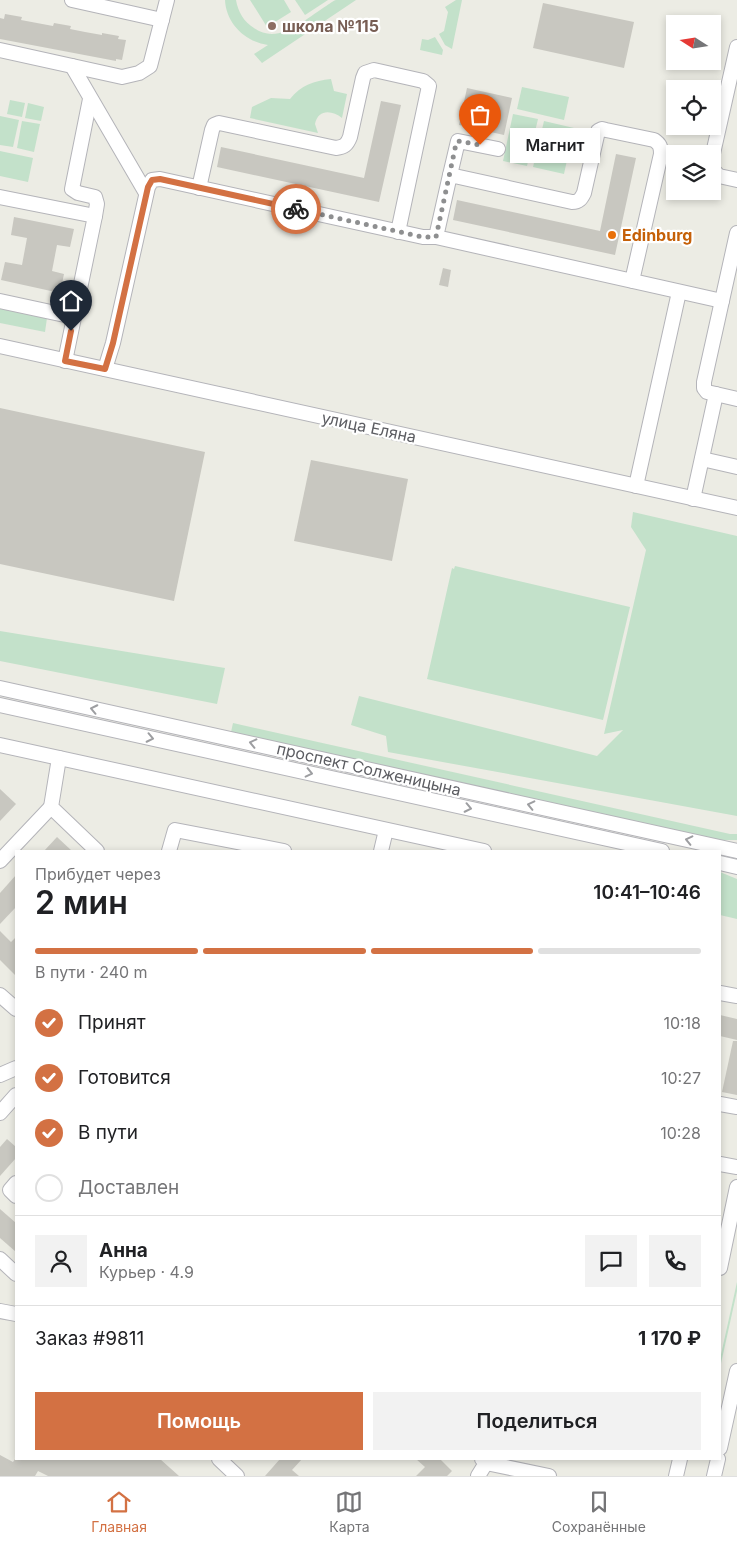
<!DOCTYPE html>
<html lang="ru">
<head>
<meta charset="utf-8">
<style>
  :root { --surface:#fff; --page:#f2f2f2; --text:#202124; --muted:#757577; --line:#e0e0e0; --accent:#d37143 }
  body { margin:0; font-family:Inter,sans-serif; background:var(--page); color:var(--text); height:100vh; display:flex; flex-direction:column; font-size:19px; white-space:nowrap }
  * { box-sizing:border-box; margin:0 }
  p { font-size:16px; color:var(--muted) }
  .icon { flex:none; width:28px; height:28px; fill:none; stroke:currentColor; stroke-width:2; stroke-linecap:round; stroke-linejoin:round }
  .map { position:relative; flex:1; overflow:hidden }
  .side { position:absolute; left:15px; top:850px; width:706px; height:610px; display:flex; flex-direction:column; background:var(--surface); border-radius:0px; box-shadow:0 2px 8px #0003 }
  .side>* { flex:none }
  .needle { width:32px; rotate:282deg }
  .fabs { position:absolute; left:666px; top:15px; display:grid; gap:10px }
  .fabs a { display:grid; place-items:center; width:55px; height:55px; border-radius:0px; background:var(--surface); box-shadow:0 2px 8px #0003; font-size:25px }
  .pin { position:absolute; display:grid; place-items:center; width:42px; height:42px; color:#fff; margin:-51px -21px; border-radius:50% 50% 50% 0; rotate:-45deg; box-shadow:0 0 5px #0007 }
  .pin .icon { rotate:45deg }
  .courier { position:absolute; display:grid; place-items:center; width:50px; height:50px; margin:-25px; border:4px solid #d37143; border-radius:50%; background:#fff; color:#222; box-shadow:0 1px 6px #0007 }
  .bubble { position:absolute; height:35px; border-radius:0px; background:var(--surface); box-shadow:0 2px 8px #0003; font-size:16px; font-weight:600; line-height:35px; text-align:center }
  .headline em { font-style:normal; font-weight:600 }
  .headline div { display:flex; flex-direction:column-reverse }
  .headline { display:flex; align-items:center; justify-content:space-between; height:85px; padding:0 20px }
  h1 { font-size:32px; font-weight:600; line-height:38px }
  .bar { display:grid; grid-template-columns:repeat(4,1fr); gap:8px 5px; align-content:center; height:60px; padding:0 20px }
  .bar i { height:6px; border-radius:4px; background:var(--line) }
  .bar .current { background:var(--accent) }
  .bar p { grid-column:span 4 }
  .line { display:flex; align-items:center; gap:12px; padding:0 20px; border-top:1px solid var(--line) }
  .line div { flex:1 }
  .round { display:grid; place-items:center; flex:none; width:52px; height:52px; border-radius:0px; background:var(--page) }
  ol { padding:0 20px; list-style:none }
  li { display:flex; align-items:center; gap:15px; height:55px }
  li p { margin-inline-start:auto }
  li .icon { padding:5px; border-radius:50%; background:var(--accent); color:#fff; stroke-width:4 }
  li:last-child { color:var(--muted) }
  li i { width:28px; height:28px; border:2px solid var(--line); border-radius:50% }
  .action { display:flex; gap:10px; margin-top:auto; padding:10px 20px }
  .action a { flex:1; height:58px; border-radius:0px; background:var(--accent); color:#fff; font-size:20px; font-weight:600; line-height:58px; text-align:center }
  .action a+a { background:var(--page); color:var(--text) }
  .menu { display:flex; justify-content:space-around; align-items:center; height:70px; border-top:1px solid var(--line); background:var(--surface); font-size:14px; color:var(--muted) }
  .menu a { display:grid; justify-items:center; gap:2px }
  .menu .current { color:var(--accent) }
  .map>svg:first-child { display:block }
</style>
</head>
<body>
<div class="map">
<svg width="737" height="1476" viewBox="0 0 737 1476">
  <rect width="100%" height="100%" fill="#ecece4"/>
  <!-- green -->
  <g fill="#c3e1ca">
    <path d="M225,0H236C238,12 244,22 254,28C278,45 303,21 323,8C327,6 332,1 336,0C342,0 350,0 356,0L262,63L254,54L268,45C245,42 226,23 225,0Z"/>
    <polygon points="250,0 284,0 291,12 267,27"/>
    <polygon points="295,0 328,0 305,15"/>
    <polygon points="456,0 462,0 452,49 445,45 439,34 444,31 448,12 445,7"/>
    <polygon points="435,37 443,50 442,55 420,50 422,39 428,40"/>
    <path d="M331,79L334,91L347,94L342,118C332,110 318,109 315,124L318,133L250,118L252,107L271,98L290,99C301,85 314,81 331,79Z"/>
    <polygon points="522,87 569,97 564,120 517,109"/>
    <polygon points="10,100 25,103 22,117 7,114"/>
    <polygon points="28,103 44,107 41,121 25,118"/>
    <polygon points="513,114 538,119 527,166 503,161"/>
    <polygon points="0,116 19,120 13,147 0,145"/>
    <polygon points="22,121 40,124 34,152 17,148"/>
    <polygon points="544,121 574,128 564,174 533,167"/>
    <polygon points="0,151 33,158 28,182 0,176"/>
    <polygon points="0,308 47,318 45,332 0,323"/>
    <polygon points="633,512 737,536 737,816 388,752 386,736 351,725 359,696 597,756 623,730 604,734 646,550 631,527"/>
    <polygon points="455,566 630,607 603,720 427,679 452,568 454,569"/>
    <polygon points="0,631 225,668 217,704 0,661"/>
    <polygon points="233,723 730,834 737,834 737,840 720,840 231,732"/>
    <polygon points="720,872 737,879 737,919 720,915"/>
    <polygon points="737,1282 737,1291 720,1368 720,1359"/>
  </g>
  <!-- building -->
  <g fill="#c8c7c0">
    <polygon points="543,3 634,22 624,68 533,48"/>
    <polygon points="5,14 22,17 21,20 53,26 54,23 71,26 70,29 85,32 102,35 102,33 119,36 118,39 126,40 122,60 116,59 116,61 0,39 0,18 4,19"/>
    <polygon points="467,88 512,98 504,135 459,125"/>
    <polygon points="381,101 401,105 379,202 217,167 221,147 364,178"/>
    <polygon points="616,154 636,158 615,255 453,220 457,200 600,231"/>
    <polygon points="14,217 74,229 70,247 57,245 52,271 64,274 60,293 1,280 5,262 22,265 27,238 11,235"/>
    <polygon points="443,268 451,270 448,287 439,285"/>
    <polygon points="0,408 205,452 174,601 0,564"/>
    <polygon points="311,460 408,479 392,561 294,541"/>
    <polygon points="0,789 16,804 0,821"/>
    <polygon points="57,837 72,851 44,851"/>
    <polygon points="16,875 16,907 0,924 0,893"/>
    <polygon points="0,931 11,942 16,937 16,976 0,960"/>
    <polygon points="720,1015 737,1019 737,1040 720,1036"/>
    <polygon points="733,1041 737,1041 737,1095 722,1092"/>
    <polygon points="7,1139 16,1147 16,1158 0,1176 0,1147"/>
    <polygon points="0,1209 16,1223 16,1252 0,1238"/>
    <polygon points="0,1455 13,1462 15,1459 160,1459 179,1476 48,1476 38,1471 35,1476 0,1476"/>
    <polygon points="280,1459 302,1459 292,1470 299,1476 265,1476"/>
    <polygon points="416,1459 440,1459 452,1471 447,1476 416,1476 425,1467"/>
  </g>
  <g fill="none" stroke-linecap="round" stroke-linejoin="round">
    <!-- minor casing -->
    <g stroke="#b4b4b9" stroke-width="16">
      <g id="minor">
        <polyline points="72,0 162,20"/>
        <polyline points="0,50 122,77 139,73 150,66 167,0"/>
        <polyline points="72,66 146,193"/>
        <polyline points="90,99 72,189 78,193 95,197 97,204 95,216"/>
        <polyline points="712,158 737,47"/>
        <polyline points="712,169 719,176 737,180"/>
        <polyline points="450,175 458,141 498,149"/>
        <path d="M199,188L212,130L214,125L219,123L336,148C344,147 347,145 350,137L363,78L365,73L374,70L423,81L429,86L398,232"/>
        <polyline points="0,197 95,216 65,361"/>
        <polyline points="737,233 704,382 704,388 707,392 737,399"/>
        <path d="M632,281L661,154C661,147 660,144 654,140L606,130L602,129L598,131L584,193C581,199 579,202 572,202L450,175L436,237L722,301"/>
        <polyline points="0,301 74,317"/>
        <polyline points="0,346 737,508"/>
        <polyline points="105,369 113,343 148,187 152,180 160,179 423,237 436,237"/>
        <polyline points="702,459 737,467"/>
        <polyline points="636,486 679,292"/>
        <polyline points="693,499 716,394"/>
        <polyline points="0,688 737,851"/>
        <polyline points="0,705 662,851"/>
        <polyline points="0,745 484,851"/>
        <polyline points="59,758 51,807 97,851"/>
        <polyline points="169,851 175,830 284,851"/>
        <polyline points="381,851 386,830"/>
        <polyline points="0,861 51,807"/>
        <polyline points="720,863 737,867"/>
        <polyline points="720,993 737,996"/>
        <polyline points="0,995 16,1009"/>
        <polyline points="0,1075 16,1068"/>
        <polyline points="720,1104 737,1107"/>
        <polyline points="0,1113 16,1095"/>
        <polyline points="720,1164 737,1167"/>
        <polyline points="16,1183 10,1190 16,1196"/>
        <polyline points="0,1259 16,1274"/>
        <polyline points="720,1268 737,1187"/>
        <polyline points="0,1311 16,1314"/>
        <polyline points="720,1448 737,1371"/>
        <polyline points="219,1459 237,1476"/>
        <polyline points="487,1459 486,1463 549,1476"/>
        <polyline points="478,1476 486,1463 482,1459"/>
        <polyline points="676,1476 680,1459"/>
        <polyline points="714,1476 718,1459"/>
      </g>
    </g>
    <!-- minor -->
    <use href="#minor" stroke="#fff" stroke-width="14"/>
  </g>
  <!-- one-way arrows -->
  <defs><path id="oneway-chevron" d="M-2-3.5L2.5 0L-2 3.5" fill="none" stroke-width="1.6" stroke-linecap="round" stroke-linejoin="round" transform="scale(1.25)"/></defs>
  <g stroke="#9d9ea1">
    <use href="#oneway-chevron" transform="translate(94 709) rotate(-168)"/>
    <use href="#oneway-chevron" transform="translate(150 738) rotate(12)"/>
    <use href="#oneway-chevron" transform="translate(253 743) rotate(-167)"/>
    <use href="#oneway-chevron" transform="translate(309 773) rotate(13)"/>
    <use href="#oneway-chevron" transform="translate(531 805) rotate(-167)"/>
    <use href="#oneway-chevron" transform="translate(468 808) rotate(12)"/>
    <use href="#oneway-chevron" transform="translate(689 840) rotate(-167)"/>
  </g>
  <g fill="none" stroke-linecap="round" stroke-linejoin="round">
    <!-- done -->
    <polyline stroke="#8e8f90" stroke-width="5" stroke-dasharray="0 9" points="296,209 423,237 436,237 456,144 458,141 480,145"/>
    <!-- route -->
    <polyline stroke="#d37143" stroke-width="6" points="71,331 65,361 105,369 113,343 148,187 152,180 160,179 296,209"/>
  </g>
  <!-- markers -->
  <circle fill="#8d6e63" stroke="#fff" stroke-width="2" cx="272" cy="26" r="5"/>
  <circle fill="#e8710a" stroke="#fff" stroke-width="2" cx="612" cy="235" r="5"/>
  <g text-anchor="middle" stroke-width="4.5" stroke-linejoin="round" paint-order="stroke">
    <!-- education labels -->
    <g font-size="16" font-weight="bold" fill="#785e54" stroke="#fff" text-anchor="start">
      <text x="282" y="32">школа №115</text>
    </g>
    <!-- food labels -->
    <g font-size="16" font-weight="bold" fill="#c56008" stroke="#fff" text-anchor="start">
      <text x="622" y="241">Edinburg</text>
    </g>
    <!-- street labels -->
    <g font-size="16" fill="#5c5d62" stroke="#fff">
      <text transform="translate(369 427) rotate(12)" y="6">улица Еляна</text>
      <text transform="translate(369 769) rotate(13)" y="6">проспект Солженицына</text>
    </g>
  </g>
</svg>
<div class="fabs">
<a><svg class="needle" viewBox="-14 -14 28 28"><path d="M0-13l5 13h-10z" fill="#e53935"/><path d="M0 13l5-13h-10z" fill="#757577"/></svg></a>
<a><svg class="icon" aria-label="locate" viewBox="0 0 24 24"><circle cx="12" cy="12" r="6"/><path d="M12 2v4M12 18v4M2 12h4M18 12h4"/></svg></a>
<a><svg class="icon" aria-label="layers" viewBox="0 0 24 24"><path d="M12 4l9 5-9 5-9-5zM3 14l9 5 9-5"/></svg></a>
</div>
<div class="pin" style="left:480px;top:145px;background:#ea580c"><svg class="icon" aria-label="bag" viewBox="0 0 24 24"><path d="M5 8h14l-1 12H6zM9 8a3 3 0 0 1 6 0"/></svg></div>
<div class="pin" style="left:71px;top:331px;background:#1f2937"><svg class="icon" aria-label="home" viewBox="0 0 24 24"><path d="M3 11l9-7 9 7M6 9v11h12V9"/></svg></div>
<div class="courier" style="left:296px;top:209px"><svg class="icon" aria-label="bike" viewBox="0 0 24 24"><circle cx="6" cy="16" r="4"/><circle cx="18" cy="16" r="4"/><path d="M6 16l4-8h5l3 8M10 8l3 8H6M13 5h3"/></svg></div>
<div class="bubble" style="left:510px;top:128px;width:90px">Магнит</div>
<section class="side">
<div class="headline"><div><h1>2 мин</h1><p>Прибудет через</p></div><em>10:41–10:46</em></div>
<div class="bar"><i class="current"></i><i class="current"></i><i class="current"></i><i></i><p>В пути · 240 m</p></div>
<ol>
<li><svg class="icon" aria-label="check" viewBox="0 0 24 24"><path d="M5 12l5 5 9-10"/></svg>Принят<p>10:18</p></li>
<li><svg class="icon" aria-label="check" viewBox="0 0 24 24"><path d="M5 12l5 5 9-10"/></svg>Готовится<p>10:27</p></li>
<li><svg class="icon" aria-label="check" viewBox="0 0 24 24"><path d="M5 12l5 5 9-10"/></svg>В пути<p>10:28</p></li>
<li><i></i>Доставлен</li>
</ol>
<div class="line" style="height:90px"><a class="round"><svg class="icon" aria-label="person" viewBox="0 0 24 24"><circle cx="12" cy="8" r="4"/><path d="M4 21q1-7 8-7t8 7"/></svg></a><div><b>Анна</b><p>Курьер · 4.9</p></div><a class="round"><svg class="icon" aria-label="chat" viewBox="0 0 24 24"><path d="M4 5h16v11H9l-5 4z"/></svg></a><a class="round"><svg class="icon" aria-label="phone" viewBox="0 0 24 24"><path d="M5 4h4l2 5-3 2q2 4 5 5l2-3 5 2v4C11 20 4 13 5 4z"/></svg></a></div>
<div class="line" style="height:65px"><div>Заказ #9811</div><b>1 170 ₽</b></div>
<div class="action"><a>Помощь</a><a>Поделиться</a></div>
</section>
</div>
<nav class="menu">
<a class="current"><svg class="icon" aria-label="home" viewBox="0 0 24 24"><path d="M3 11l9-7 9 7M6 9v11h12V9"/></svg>Главная</a>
<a><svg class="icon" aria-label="map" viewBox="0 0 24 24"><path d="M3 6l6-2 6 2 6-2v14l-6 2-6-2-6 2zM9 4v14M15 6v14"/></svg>Карта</a>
<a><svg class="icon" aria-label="saved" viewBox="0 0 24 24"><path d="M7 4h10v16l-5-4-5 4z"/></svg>Сохранённые</a>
</nav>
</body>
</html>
